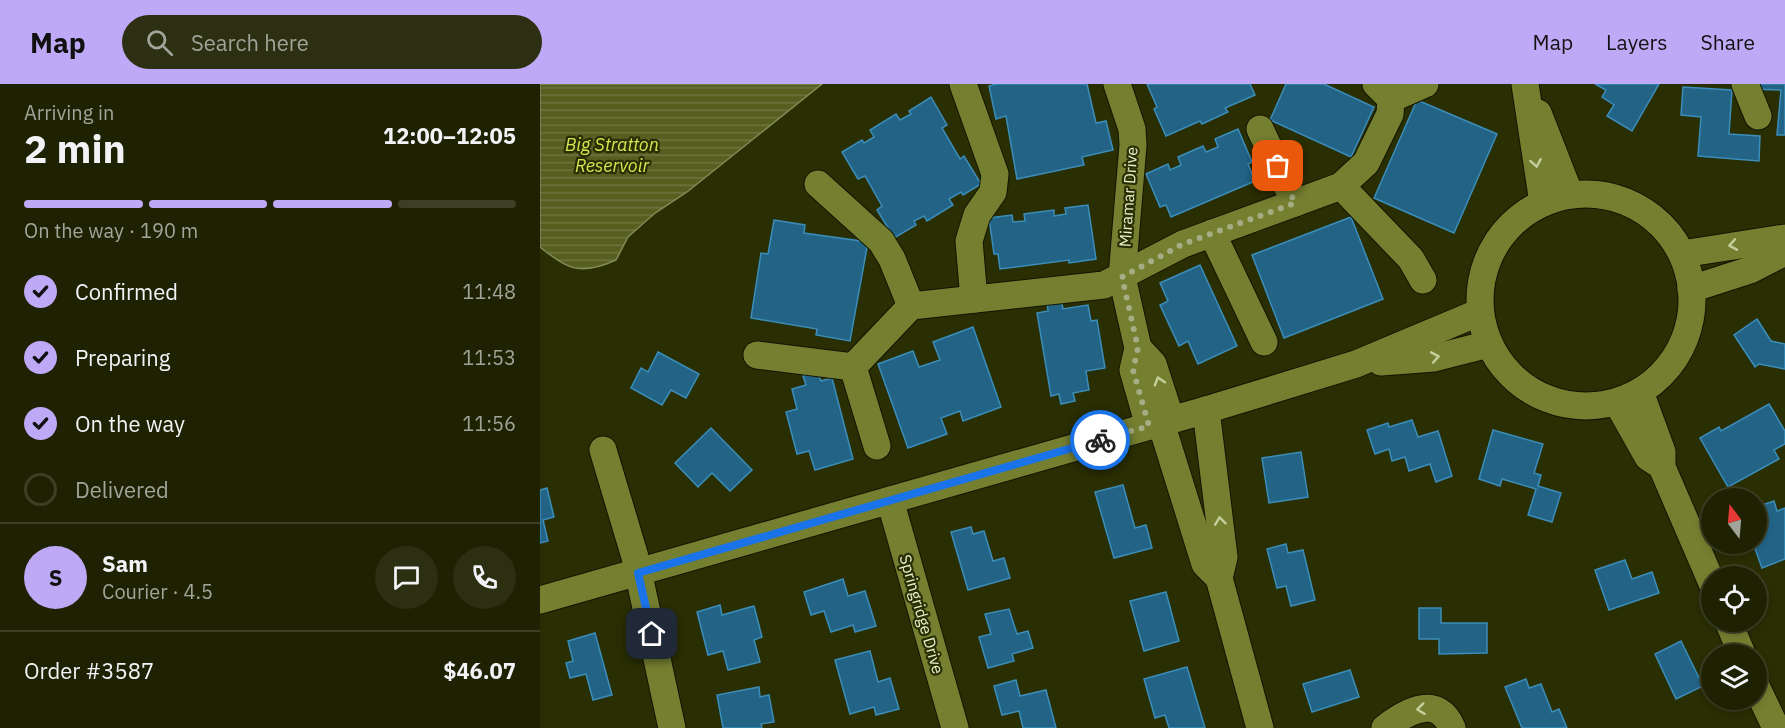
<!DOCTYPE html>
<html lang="en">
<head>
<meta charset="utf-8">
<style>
  :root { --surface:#1f2202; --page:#2c2f11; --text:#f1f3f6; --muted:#a1a499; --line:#3c3f24; --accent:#bda9f5 }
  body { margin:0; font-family:"IBM Plex Sans",sans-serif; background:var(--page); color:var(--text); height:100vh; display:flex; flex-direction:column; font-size:22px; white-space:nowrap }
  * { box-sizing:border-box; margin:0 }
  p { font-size:20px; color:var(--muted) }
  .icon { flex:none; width:33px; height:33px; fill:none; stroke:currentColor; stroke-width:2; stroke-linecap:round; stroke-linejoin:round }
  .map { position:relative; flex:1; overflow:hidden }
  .drawer { display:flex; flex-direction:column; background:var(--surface); width:540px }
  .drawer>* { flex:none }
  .needle { width:39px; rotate:344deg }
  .controls { position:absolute; left:1161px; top:404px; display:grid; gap:12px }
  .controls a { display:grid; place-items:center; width:66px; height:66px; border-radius:50%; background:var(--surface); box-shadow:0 3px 9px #0003,0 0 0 2px var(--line); font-size:30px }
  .pin { position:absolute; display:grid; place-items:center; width:51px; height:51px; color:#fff; margin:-26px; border-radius:12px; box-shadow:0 3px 9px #0006 }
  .courier { position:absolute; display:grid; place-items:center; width:60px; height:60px; margin:-30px; border:4px solid #1a73e8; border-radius:50%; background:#fff; color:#222; box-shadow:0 2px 8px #0007 }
  .head em { font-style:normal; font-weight:800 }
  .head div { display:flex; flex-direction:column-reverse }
  .head { display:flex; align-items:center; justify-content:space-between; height:102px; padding:0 24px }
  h1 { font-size:39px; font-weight:800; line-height:45px }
  .bar { display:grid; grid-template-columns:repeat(4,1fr); gap:9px 6px; align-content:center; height:72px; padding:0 24px }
  .bar i { height:8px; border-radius:4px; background:var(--line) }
  .bar .active { background:var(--accent) }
  .bar p { grid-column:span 4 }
  .line { display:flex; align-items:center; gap:15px; padding:0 24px; border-top:2px solid var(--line) }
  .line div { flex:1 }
  .round { display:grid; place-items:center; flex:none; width:63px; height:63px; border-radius:32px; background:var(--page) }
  ol { padding:0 24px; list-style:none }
  li { display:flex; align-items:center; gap:18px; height:66px }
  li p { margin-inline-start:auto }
  li .icon { padding:6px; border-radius:50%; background:var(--accent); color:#111; stroke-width:4 }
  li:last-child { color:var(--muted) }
  li i { width:33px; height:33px; border:3px solid var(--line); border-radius:50% }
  header { display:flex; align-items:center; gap:36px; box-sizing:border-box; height:84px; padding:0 30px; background:var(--accent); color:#111 }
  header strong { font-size:28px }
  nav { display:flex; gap:33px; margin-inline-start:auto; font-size:21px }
  .search { width:420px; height:54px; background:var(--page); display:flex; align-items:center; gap:15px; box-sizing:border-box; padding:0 21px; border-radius:33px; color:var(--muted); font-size:22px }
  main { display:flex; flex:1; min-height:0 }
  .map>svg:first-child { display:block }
</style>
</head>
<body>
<header>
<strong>Map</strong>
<div class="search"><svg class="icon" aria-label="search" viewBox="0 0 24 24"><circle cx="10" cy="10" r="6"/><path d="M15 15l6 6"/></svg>Search here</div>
<nav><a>Map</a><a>Layers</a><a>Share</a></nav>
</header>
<main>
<section class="drawer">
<div class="head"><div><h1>2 min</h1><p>Arriving in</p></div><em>12:00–12:05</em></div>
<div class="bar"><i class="active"></i><i class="active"></i><i class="active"></i><i></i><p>On the way · 190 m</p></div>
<ol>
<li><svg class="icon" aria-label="check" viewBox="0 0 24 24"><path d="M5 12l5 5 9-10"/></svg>Confirmed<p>11:48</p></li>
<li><svg class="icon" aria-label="check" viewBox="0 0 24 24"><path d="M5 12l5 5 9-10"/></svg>Preparing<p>11:53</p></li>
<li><svg class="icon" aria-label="check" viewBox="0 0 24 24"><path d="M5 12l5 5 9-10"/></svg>On the way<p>11:56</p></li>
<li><i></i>Delivered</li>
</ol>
<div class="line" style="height:108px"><b class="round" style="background:var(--accent);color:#111">S</b><div><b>Sam</b><p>Courier · 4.5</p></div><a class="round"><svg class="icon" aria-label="chat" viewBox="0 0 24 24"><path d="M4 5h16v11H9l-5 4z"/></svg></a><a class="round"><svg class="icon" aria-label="phone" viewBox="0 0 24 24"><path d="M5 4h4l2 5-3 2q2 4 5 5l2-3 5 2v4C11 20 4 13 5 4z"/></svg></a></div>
<div class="line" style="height:78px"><div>Order #3587</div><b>$46.07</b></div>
</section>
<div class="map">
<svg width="1245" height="644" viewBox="0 0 1245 644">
  <defs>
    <pattern id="water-rules" width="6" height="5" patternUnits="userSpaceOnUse" patternTransform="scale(1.5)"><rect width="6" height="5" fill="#565e20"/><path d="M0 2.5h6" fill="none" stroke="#6e753f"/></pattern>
  </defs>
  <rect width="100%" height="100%" fill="#292e03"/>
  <!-- water -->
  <path fill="url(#water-rules)" stroke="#828a53" stroke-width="1.5" d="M0,0H282L147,108L115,129L88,153L76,176C40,192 29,186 0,163Z"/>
  <!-- building -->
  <g fill="#236486" stroke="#3b8dba" stroke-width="1.5">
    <polygon points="456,0 547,0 556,39 566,37 573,66 542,73 544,81 477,95 466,32 456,35 449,2"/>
    <polygon points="607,0 710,0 715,11 685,24 688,28 662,40 660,37 626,52 614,25 617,23"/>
    <polygon points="746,0 784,0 834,23 811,73 730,36"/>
    <polygon points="1055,0 1119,0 1092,47 1067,32 1074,21 1062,13 1066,6"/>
    <polygon points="1212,0 1245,0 1245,51 1237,51 1241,6 1211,5"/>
    <polygon points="1143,3 1192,6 1189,50 1220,52 1219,77 1158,72 1161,33 1141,31"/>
    <polygon points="391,13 407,41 402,44 420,75 424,72 441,100 423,111 421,108 409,115 413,121 387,137 384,132 374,137 376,141 354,154 337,126 342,122 325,92 318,95 302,68 322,56 324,59 334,53 330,46 356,30 360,36 371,30 369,27"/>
    <polygon points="877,16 957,50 914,149 834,114"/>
    <polygon points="698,45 712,78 708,80 715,97 631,133 626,121 620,123 606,90 628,80 630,86 641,81 638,73 663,62 666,68 678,63 675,55"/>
    <polygon points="548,121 556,175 529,179 529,176 460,185 458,170 454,170 449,134 472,131 473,138 485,137 484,130 514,126 514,132 526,130 525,124"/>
    <polygon points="811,133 843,215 744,254 712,171"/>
    <polygon points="234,136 265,141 264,149 328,158 310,257 276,251 277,245 211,234 221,169 228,170"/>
    <polygon points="660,181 697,262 658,280 648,257 639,262 620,221 628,217 620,199"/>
    <polygon points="521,215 523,225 548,221 551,237 557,236 565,284 546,287 549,306 533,309 535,317 521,320 519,310 511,312 497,229 508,227 507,218"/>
    <polygon points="1217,235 1231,257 1245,260 1245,285 1219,280 1215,283 1194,251"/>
    <polygon points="433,243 461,323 423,337 420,327 401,334 407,350 368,364 338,280 373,267 379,283 400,276 393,258"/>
    <polygon points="118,268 159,290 146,314 131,306 122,321 91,304 101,284 108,288"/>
    <polygon points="278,288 281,297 292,294 313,375 275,386 269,367 257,370 246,328 257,325 252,305 266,301 263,292"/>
    <polygon points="1229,320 1245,347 1245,360 1234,366 1239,375 1188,403 1160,354 1179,343 1181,347"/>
    <polygon points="872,336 878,353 898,347 912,392 896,398 890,380 869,387 865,373 852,377 849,365 835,370 827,346 848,339 849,343"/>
    <polygon points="171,344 212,386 190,407 172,389 158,403 135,379"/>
    <polygon points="953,346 1003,360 994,389 1001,391 998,402 1021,409 1012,438 988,431 996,405 962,395 960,402 939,395"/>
    <polygon points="761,368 768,413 729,419 722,374"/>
    <polygon points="583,401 595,444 606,441 612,464 574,474 555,408"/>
    <polygon points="7,404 14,433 3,436 8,457 0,459 0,406"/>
    <polygon points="1234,417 1237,427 1245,424 1245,475 1222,484 1213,459 1216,459 1216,423"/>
    <polygon points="431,443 433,450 444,447 453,477 464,474 470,494 428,506 411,448"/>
    <polygon points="746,460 748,469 763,466 775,516 751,522 746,502 737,504 727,465"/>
    <polygon points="1085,476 1092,495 1112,488 1119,509 1069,526 1055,486"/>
    <polygon points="303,495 308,512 325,507 336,542 315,548 313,541 291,548 284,527 271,531 264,508"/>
    <polygon points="626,508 639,557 604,567 590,517"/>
    <polygon points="180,521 182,531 214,522 222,553 214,556 220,578 188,586 183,567 168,571 157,528"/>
    <polygon points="879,524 901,524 901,539 947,539 947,569 899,570 899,555 879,555"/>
    <polygon points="469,525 477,550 488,547 493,564 472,570 474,577 448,584 439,553 451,550 445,530"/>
    <polygon points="55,549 72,611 53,616 46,590 30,594 26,579 33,577 28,557"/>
    <polygon points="1141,557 1163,602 1136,615 1115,570"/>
    <polygon points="330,567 338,598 350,594 359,625 336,631 334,623 310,630 295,576"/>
    <polygon points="647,583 665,644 629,644 625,631 615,634 604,595"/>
    <polygon points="810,586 819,613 772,628 763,600"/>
    <polygon points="986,595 989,604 1001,600 1012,628 1019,625 1027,644 982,644 965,603"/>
    <polygon points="476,596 480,612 506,606 516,644 483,644 479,627 462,631 454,602"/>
    <polygon points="219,603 220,613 229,611 234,638 221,640 222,644 183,644 177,611"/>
  </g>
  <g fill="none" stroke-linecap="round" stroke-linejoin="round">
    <!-- minor casing -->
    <g stroke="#131500" stroke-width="29">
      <g id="minor">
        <polyline points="423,0 455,90 453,108 437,131 429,157 434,215"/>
        <polyline points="577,0 592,45 593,61 582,193 598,264 593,286 609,342"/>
        <polyline points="985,0 1003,119"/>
        <polyline points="1205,0 1218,32"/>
        <polyline points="851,15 885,0"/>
        <polyline points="998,29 1030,111"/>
        <polyline points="720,45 755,119"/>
        <polyline points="278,100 341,157 352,175 371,222"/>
        <polyline points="801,102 871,175 883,196"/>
        <circle cx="1046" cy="216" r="106"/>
        <polyline points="672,149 724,258"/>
        <polyline points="1142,170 1245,154"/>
        <polyline points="1151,205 1210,186 1245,168"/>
        <polyline points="598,264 613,280 631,336"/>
        <polyline points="217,271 313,283"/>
        <polyline points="841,278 894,274 949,260"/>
        <polyline points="1100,308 1122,368 1122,383 1172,499"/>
        <polyline points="1077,318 1108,373 1117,379"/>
        <polyline points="666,326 684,473 679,494 720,644"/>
        <polyline points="621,339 665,480 679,494"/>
        <polyline points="337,362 313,283 371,222 564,201 643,160 801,102 826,79 850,30 851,15 836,0"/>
        <polyline points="63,366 95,473 132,644"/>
        <polyline points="350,416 415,644"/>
        <polyline points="0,516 666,326 816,280 940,228"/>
        <polyline points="1188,537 1202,570"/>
        <polyline points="1216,602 1236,644"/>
        <path d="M845,644C867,627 898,610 912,644"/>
      </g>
    </g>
    <!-- minor -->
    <use href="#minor" stroke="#757f30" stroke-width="27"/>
  </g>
  <!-- one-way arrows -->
  <defs><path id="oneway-chevron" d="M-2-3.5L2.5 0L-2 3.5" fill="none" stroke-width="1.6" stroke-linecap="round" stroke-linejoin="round" transform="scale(1.5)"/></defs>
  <g stroke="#c6ce9b">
    <use href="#oneway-chevron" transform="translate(996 79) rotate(80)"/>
    <use href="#oneway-chevron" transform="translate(1193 161) rotate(170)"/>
    <use href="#oneway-chevron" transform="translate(895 273) rotate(-10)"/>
    <use href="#oneway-chevron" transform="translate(619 297) rotate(-107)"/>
    <use href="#oneway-chevron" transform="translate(680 437) rotate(-97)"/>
    <use href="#oneway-chevron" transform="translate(881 625) rotate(173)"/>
  </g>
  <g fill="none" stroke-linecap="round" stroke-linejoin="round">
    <!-- done -->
    <polyline stroke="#a6ac84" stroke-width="6" stroke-dasharray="0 10.8" points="560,356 609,342 593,286 598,264 582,193 643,160 755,119 738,82"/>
    <!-- route -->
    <polyline stroke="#1a73e8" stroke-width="8" points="112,550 98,489 560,356"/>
  </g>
  <g text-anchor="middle" stroke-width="4.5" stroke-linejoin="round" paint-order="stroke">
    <!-- street labels -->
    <g font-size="16" fill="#e9f0c9" stroke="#292e03">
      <text transform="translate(588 113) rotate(-86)" y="6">Miramar Drive</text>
      <text transform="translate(382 530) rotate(74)" y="6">Springridge Drive</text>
    </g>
    <!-- water labels -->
    <g font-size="18" font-style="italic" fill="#d4e750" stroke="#292e03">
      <text x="72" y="67">Big Stratton<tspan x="72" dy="21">Reservoir</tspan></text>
    </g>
  </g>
</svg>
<div class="controls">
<a><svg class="needle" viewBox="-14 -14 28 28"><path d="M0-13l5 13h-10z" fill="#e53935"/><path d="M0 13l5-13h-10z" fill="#a1a499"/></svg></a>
<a><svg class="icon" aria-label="locate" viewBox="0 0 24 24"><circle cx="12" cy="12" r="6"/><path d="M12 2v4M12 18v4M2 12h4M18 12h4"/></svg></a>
<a><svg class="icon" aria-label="layers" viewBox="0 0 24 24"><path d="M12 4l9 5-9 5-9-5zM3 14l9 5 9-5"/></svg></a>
</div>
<div class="pin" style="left:738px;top:82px;background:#ea580c"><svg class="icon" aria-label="bag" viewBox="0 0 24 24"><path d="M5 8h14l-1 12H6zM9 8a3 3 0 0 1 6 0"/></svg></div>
<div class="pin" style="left:112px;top:550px;background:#1f2937"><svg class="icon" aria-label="home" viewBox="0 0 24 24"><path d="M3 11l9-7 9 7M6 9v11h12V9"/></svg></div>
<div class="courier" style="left:560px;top:356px"><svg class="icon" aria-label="bike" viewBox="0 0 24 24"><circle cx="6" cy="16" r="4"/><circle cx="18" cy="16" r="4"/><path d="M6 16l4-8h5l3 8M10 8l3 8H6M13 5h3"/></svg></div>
</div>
</main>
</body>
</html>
